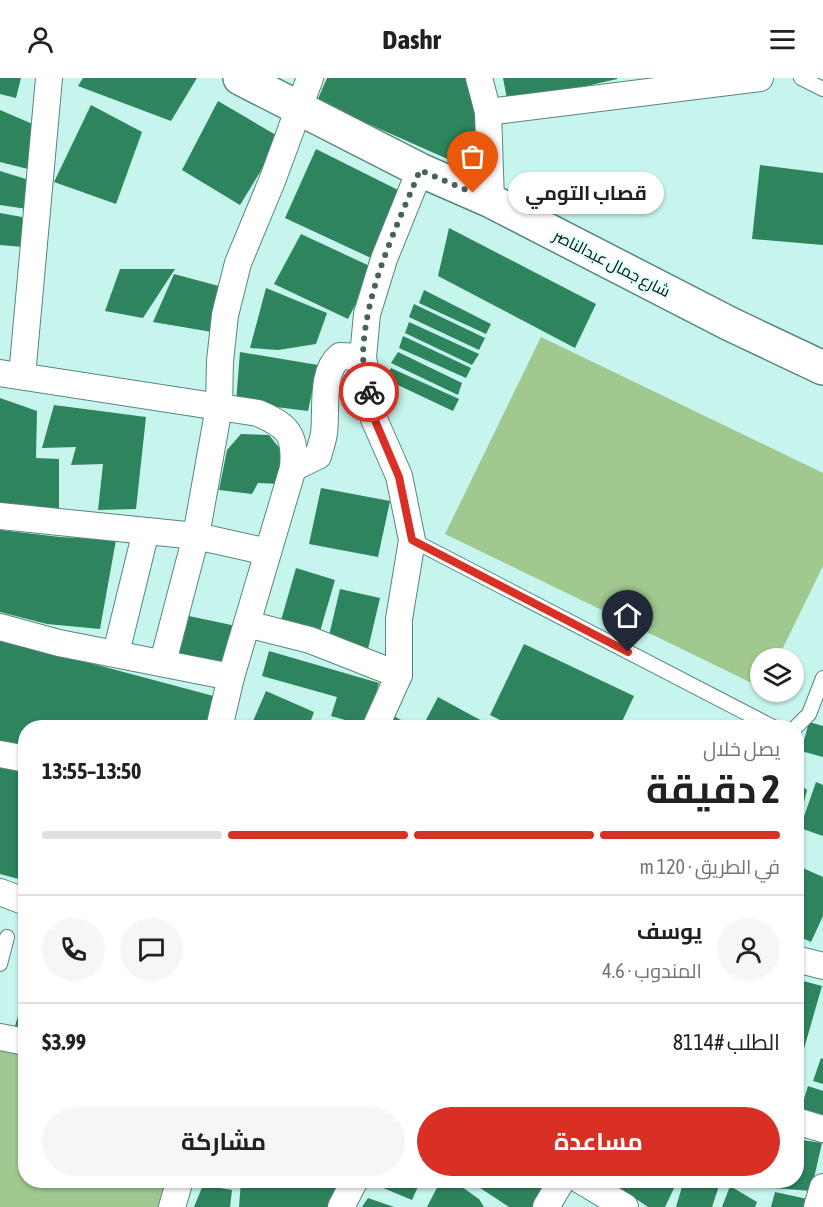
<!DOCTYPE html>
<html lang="ar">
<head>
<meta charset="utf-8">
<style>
  :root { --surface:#fff; --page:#f6f6f6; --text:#202124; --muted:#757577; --line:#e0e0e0; --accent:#d93025 }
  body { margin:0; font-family:"Asap Condensed",Cairo,sans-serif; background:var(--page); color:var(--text); direction:rtl; height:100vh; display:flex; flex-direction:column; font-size:22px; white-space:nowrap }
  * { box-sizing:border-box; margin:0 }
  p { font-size:20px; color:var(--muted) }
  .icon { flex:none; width:33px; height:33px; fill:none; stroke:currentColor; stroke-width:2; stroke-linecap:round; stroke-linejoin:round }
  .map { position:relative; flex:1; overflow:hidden; direction:ltr }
  .details { position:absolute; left:18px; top:642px; width:786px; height:468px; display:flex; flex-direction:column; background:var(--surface); border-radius:24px; box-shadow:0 2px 4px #0004; direction:rtl }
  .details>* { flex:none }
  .buttons { position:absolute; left:750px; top:570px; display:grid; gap:12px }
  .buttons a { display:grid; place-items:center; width:54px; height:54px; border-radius:50%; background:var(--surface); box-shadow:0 2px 4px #0004; font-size:30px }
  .pin { position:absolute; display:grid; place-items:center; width:51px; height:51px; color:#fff; margin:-62px -26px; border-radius:50% 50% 50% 0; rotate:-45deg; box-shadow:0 0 6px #0007 }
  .pin .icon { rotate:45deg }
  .courier { position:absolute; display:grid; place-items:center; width:60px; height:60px; margin:-30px; border:4px solid #d93025; border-radius:50%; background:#fff; color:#222; box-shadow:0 2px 8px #0007 }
  .bubble { position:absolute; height:42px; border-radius:21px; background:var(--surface); box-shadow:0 2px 4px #0004; font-size:20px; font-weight:700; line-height:42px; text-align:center; direction:rtl }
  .summary em { font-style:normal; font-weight:700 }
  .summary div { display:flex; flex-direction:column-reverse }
  .summary { display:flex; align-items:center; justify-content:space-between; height:102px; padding:0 24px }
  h1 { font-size:39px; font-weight:700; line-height:45px }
  .bar { display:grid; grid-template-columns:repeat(4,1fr); gap:9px 6px; align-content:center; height:72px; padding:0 24px }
  .bar i { height:8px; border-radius:4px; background:var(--line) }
  .bar .on { background:var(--accent) }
  .bar p { grid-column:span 4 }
  .line { display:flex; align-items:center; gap:15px; padding:0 24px; border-top:2px solid var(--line) }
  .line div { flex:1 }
  .round { display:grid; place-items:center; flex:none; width:63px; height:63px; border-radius:32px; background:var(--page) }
  .cta { display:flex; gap:12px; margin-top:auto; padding:12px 24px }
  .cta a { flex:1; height:69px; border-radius:36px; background:var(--accent); color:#fff; font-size:24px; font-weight:700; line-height:69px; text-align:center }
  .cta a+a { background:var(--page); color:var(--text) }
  header { display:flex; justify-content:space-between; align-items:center; height:78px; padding:0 24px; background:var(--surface); font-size:27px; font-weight:700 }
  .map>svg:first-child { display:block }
</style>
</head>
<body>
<header><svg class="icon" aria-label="menu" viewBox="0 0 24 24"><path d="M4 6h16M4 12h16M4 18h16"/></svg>Dashr<svg class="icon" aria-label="person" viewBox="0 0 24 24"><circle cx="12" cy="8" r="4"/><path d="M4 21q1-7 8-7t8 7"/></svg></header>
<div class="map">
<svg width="823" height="1129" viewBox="0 0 823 1129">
  <rect width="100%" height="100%" fill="#c6f5ee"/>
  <!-- green -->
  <g fill="#a1c88f">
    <polygon points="541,259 823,395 823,488 778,580 760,580 760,609 445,456"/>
    <polygon points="0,961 25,966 26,1102 177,1103 170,1129 0,1129"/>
  </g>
  <!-- building -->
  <g fill="#2e845d">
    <polygon points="0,0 21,0 16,20 0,16"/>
    <polygon points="83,0 197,0 171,43 78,8"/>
    <polygon points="327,0 469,0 486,61 461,87 317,23"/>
    <polygon points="503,0 617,0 617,1 508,26"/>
    <polygon points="218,23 281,60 240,127 182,92"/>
    <polygon points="91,27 142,54 116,126 54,104"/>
    <polygon points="0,32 35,47 28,91 0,84"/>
    <polygon points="316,71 402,114 371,180 285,140"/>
    <polygon points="760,87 823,95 823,167 752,161"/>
    <polygon points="0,93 29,102 27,131 0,127"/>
    <polygon points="0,135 22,139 23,169 0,167"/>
    <polygon points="449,150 596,226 575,270 438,198"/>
    <polygon points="301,156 374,190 348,241 274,206"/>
    <polygon points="120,191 175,191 143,240 105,233"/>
    <polygon points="174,196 226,210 212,254 153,244"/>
    <polygon points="266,210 327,235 316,266 278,272 250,270"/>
    <polygon points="424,212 491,246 486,256 419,225"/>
    <polygon points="414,226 485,260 479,272 409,239"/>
    <polygon points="409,244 479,276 472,287 405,255"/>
    <polygon points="403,258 471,290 466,300 399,270"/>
    <polygon points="240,274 318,287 308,333 236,324"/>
    <polygon points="398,274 462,305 458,317 391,285"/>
    <polygon points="391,290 459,321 453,333 385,301"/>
    <polygon points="0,320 37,333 36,380 59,381 59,435 0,428"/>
    <polygon points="54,327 146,339 136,431 98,432 103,386 71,387 76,369 42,370"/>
    <polygon points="241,356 269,357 281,372 284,387 281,406 258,405 252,416 219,412 227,372"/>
    <polygon points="321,410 390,423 378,479 309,466"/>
    <polygon points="0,452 60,459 116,462 100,551 47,546 0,534"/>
    <polygon points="296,490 335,502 319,557 280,546"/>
    <polygon points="340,511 380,520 368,571 328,562"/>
    <polygon points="189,538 236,548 227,588 178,580"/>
    <polygon points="0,561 221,620 214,650 26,650 26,672 0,667"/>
    <polygon points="524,566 634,618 619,650 516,650 490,637"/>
    <polygon points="269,573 379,605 366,648 331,638 337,619 262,598"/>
    <polygon points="266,613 314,634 308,650 250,650"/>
    <polygon points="438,619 495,650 431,650 424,646"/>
    <polygon points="392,637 415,650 385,650"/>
    <polygon points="809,644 823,648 823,679 801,673"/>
    <polygon points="0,689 26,692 26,803 0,796"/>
    <polygon points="796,704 807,712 799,744 796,743"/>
    <polygon points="816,704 823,707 823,758 800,750"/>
    <polygon points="796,787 823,799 823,838 811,864 796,857"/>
    <polygon points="796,901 822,908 797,995 796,995"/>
    <polygon points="25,915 26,915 26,950 15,948"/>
    <polygon points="821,980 823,981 823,1006 813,1003"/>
    <polygon points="808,1008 823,1013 823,1044 799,1037"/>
    <polygon points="796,1061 822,1065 811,1113 773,1110 774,1102 796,1102"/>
    <polygon points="241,1102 343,1102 330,1129 239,1129"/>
    <polygon points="364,1102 421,1102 412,1122"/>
    <polygon points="441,1102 452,1102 479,1121 484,1129 427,1129"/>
    <polygon points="468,1102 550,1102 532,1129 509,1129"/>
    <polygon points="608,1102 678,1102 665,1129 648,1129"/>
    <polygon points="684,1102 721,1102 712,1129 676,1129"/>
    <polygon points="743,1102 766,1102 764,1110"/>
    <polygon points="203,1107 232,1112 230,1129 194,1129"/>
    <polygon points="730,1108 757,1124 755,1129 722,1129"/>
    <polygon points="775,1114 812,1122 809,1129 771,1129"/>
    <polygon points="368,1120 394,1129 362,1129"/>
  </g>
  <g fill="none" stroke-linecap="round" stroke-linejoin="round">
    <!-- service casing -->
    <g stroke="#59857f" stroke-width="16">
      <g id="service">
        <polyline points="801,0 823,11"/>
        <polyline points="412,462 775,650"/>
        <polyline points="795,650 809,636 823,600"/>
        <polyline points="0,886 7,859"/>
      </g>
    </g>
    <!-- minor casing -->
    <g stroke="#59857f" stroke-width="28">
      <g id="minor">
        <polyline points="479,0 488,34 491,123"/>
        <polyline points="488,34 760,0"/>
        <path d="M0,295L258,335C288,348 296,356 293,390L231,599L219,650"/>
        <polyline points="22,298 49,0"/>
        <path d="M293,390L318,378C320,370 323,363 324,355C327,332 320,294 340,278L363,279"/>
        <polyline points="0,438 196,458 268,474"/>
        <polyline points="247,546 310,562 399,597"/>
        <polyline points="0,549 59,565 231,599"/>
        <polyline points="116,575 146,453"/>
        <polyline points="163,584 196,458 219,329 220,283 225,237 238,185 272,103 310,0"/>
        <polyline points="375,650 399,597 399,541 412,462 399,398 374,341 363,279 367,236 384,181 420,92"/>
        <polyline points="0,676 26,681"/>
        <polyline points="0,814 26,824"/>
        <polyline points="796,881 823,888"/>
        <polyline points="0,959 26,964"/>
        <polyline points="796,1043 823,1051"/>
        <polyline points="580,1102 625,1129"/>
        <polyline points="172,1129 180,1102"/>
        <polyline points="341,1129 355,1102"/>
        <polyline points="546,1129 562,1102"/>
        <polyline points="817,1129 823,1109"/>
      </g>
    </g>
    <!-- primary casing -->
    <g stroke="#59857f" stroke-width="36">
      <polyline id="primary" points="240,0 420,92 491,123 730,246 823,290"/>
    </g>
    <!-- service -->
    <use href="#service" stroke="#fff" stroke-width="14"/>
    <!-- minor -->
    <use href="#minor" stroke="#fff" stroke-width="26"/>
    <!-- primary -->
    <use href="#primary" stroke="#fff" stroke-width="33"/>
  </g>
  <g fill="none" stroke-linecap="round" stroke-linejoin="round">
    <!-- done -->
    <path stroke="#47615c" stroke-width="6" stroke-dasharray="0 10.8" d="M369,314C367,302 363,289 363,277C365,212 396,151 420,92L473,115"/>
    <!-- route -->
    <polyline stroke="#d93025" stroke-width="8" points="369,314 374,340 399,399 412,462 628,574"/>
  </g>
  <g text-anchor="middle" stroke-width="4.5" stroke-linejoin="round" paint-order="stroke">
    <!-- street labels -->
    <g font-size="16" fill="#02110e" stroke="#e2fefa">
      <text transform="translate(612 185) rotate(27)" y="6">شارع جمال عبدالناصر</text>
    </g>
  </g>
</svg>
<div class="buttons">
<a><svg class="icon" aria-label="layers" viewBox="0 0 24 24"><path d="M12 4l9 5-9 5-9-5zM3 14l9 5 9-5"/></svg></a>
</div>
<div class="pin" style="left:473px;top:115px;background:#ea580c"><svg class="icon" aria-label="bag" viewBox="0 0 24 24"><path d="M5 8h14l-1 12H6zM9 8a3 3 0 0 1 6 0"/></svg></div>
<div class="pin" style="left:628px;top:574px;background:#1f2937"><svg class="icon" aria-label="home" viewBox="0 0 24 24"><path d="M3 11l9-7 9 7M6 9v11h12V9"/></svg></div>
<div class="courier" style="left:369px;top:314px"><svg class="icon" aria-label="bike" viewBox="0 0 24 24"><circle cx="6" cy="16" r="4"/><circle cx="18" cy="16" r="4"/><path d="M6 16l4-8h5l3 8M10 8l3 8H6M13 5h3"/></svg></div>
<div class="bubble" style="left:508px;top:94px;width:156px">قصاب التومي</div>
<section class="details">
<div class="summary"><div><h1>2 دقيقة</h1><p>يصل خلال</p></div><em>13:50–13:55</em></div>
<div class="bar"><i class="on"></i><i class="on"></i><i class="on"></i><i></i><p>في الطريق · 120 m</p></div>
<div class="line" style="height:108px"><a class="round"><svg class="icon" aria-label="person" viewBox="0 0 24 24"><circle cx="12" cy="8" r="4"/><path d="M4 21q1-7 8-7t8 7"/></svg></a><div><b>يوسف</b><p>المندوب · 4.6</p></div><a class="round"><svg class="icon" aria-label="chat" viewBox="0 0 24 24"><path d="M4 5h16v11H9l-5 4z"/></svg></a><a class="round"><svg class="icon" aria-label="phone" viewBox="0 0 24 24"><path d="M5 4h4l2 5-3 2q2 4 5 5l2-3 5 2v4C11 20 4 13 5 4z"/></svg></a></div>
<div class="line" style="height:78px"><div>الطلب #8114</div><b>$3.99</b></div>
<div class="cta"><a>مساعدة</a><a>مشاركة</a></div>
</section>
</div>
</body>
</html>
